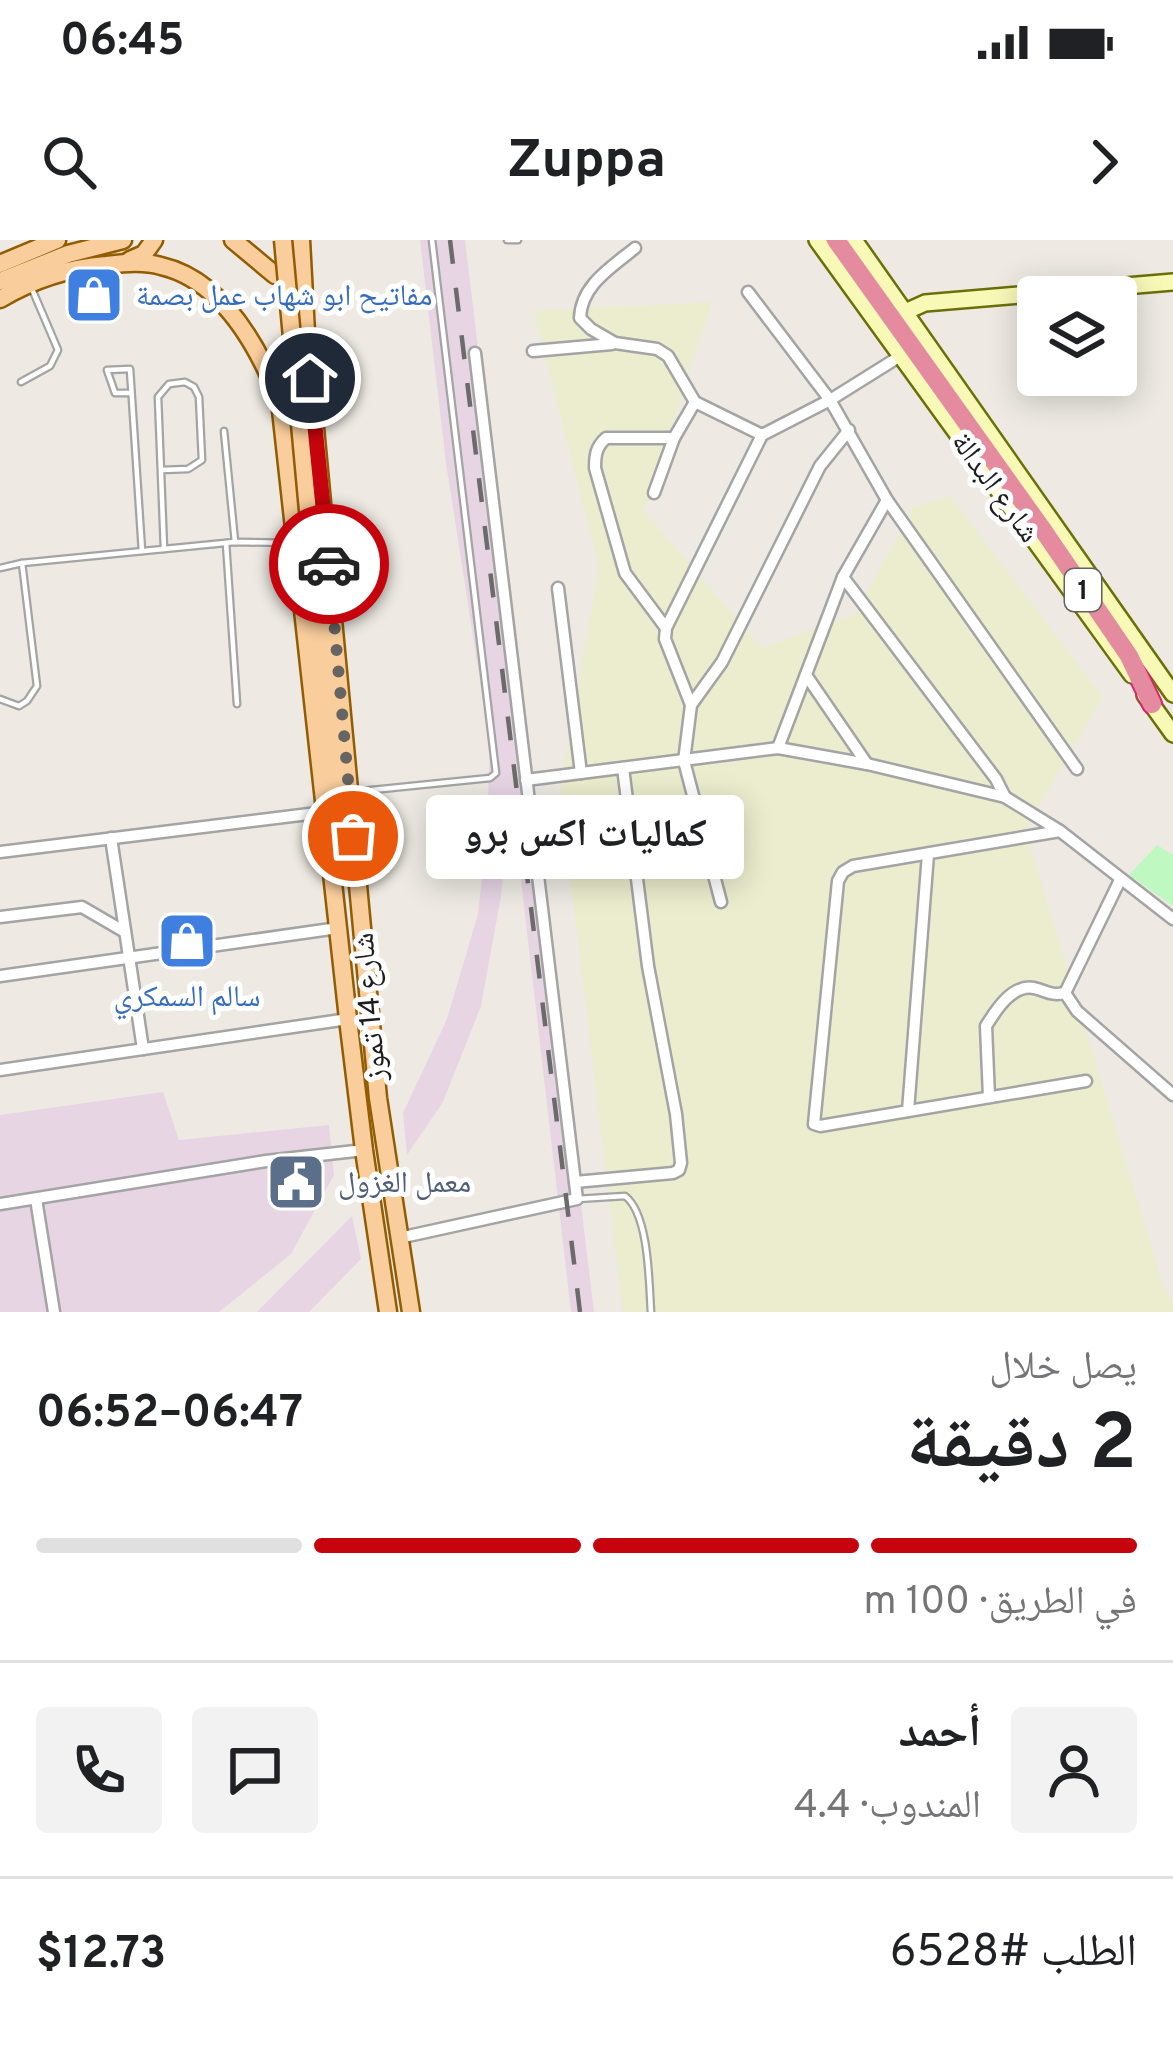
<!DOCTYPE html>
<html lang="ar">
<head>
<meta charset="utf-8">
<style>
  :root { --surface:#fff; --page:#f2f2f2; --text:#202124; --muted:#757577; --line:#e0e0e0; --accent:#c5040e }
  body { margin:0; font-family:Overpass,"Noto Naskh Arabic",sans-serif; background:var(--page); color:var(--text); direction:rtl; height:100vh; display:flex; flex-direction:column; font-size:45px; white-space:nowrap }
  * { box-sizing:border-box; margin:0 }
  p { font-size:39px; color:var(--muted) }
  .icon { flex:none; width:66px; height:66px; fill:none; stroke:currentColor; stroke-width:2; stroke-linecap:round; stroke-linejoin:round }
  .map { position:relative; height:1072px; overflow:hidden; direction:ltr }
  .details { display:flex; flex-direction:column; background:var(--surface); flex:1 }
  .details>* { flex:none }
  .fabs { position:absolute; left:1017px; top:36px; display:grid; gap:24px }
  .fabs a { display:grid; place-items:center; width:120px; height:120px; border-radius:12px; background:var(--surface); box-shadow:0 6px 30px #0003; font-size:60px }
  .pin { position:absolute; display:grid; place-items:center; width:102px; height:102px; color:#fff; margin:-51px; border:6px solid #fff; border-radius:50%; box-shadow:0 3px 12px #0007 }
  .courier { position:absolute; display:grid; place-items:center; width:120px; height:120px; margin:-60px; border:9px solid #c5040e; border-radius:50%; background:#fff; color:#222; box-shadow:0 3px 15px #0007 }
  .bubble { position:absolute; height:84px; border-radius:12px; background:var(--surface); box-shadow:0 6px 30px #0003; font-size:39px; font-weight:700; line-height:84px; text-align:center; direction:rtl }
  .head em { font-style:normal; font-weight:700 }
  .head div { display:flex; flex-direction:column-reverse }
  .head { display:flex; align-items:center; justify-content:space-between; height:204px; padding:0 36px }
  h1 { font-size:78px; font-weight:700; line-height:90px }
  .bar { display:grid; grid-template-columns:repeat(4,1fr); gap:18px 12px; align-content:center; height:144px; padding:0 36px }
  .bar i { height:15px; border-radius:9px; background:var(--line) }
  .bar .selected { background:var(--accent) }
  .bar p { grid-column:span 4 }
  .line { display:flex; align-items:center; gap:30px; padding:0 36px; border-top:3px solid var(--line) }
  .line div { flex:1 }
  .round { display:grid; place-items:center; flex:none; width:126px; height:126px; border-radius:12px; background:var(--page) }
  .status { display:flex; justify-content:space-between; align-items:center; height:84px; padding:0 60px; background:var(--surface); direction:ltr }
  .status svg { height:33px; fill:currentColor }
  header { display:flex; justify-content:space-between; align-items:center; height:156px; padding:0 36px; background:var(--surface); font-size:54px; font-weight:700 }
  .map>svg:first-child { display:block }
</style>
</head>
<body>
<div class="status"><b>06:45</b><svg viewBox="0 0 49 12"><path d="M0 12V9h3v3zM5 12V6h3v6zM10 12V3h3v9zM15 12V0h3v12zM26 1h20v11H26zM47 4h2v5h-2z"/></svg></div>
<header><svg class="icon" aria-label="forward" viewBox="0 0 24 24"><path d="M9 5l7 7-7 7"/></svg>Zuppa<svg class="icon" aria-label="search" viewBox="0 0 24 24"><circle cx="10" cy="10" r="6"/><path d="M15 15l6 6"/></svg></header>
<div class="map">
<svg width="1173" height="1072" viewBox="0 0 1173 1072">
  <rect width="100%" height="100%" fill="#eeeae3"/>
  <!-- industrial -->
  <g fill="#e7d5e4">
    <polygon points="420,0 465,0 594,1072 571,1072 515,588 508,589 501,656 481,766 443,862 407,915 403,873 447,779 478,674 487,592 490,505 446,223"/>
    <polygon points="163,852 179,900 329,885 334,935 291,1014 219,1072 0,1072 0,875"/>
    <polygon points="352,976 361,1019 309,1072 257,1072"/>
  </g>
  <!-- farmland -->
  <polygon fill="#ececce" points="712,62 644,271 762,408 856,374 913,267 950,256 1103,457 1025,590 1163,1045 1173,1064 1173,1072 623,1072 560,552 599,326 534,71"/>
  <!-- park -->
  <polygon fill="#c0f8c1" points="1157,605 1173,615 1173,666 1129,635"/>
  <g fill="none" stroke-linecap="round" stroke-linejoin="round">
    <!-- lane casing -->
    <g stroke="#a4a4a4" stroke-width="9">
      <g id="lane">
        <polyline points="507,0 518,0"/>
        <polyline points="21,142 50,126 58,110 32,49"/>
        <polyline points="131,153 115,153 107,130 130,129 142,311"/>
        <polyline points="224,191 235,302"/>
        <polyline points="161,230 188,229 202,220 199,157 194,147 185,142 169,144 158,157 164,309"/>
        <polyline points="226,303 237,464"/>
        <polyline points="0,328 22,323 235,302 291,303"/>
        <polyline points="0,459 19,466 27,461 37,446 22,323"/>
        <polyline points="352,552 490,538 496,533 432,0"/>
        <path d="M577,959L625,956C649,974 649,1042 651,1072"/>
      </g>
    </g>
    <!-- street casing -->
    <g stroke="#a4a4a4" stroke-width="15">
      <g id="street">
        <path d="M635,8C612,27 581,45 580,78L591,89L615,103L657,109L668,116L695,162L762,195"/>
        <polyline points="748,52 830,160 887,260 1077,529"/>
        <polyline points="533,111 612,104"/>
        <polyline points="654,253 674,198 695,162"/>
        <polyline points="843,337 996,539 1005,557"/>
        <polyline points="558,348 581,533"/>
        <path d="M666,388L625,333L595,228C595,215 596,207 606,198H674"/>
        <polyline points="806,435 867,524"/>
        <polyline points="691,465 665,399 666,388 762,195 830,160 902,115"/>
        <polyline points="778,508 843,337 887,260"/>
        <polyline points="526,540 778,508 867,524 1005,557 1060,591 1173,679"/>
        <polyline points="1060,591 853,626 843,632 838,641 814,884 820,886 1086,841"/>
        <polyline points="111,598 143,809"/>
        <polyline points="0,612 325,572"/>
        <polyline points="721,662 684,521 691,465 722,422 820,226 849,190"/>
        <polyline points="0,677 82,667 125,692"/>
        <polyline points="0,736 338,688"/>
        <polyline points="1065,753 1077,771 1173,855"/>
        <polyline points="0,830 348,779"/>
        <path d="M989,857L986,786C996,770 1012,744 1034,748C1047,751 1050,756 1065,753L1120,640"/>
        <polyline points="908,871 928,614"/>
        <polyline points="575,942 673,933 679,930 681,923 676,874 648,726 623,528"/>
        <polyline points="36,959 54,1072"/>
        <polyline points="0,964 266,921 364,910"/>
        <polyline points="399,998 577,959 475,113"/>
      </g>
    </g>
    <!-- secondary casing -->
    <g stroke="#6a7007" stroke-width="20">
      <g id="secondary">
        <polyline points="817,0 1132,435"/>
        <polyline points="854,0 1173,454"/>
        <polyline points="905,72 925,63 1173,42"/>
        <polyline points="1145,455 1173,494"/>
      </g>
    </g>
    <!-- primary casing -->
    <g stroke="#925c03" stroke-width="21">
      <g id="primary">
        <polyline points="233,0 275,35"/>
        <polyline points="301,0 306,92 378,858 411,1072"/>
        <polyline points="130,20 144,14 154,0"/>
        <polyline points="0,24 57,0"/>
        <polyline points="0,41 68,14 123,0"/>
        <path d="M0,59C32,40 69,28 106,25C125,23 143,21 161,26C222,40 259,108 280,161L348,779L364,910L388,1072"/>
        <polyline points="315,346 338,554"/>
      </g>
    </g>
    <!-- highway casing -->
    <g stroke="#d4276b" stroke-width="22">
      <polyline id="highway" points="836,0 1043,290 1129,416 1152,464"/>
    </g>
    <!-- lane -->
    <use href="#lane" stroke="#fff" stroke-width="4.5"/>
    <!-- street -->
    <use href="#street" stroke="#fff" stroke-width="10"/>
    <!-- secondary -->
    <use href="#secondary" stroke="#f8f8b7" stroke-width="15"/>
    <!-- primary -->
    <use href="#primary" stroke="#f9cd9c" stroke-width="16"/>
    <!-- highway -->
    <use href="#highway" stroke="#e48ba0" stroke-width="18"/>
    <!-- rail -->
    <polyline stroke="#6b6b6b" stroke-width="4.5" stroke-dasharray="24 24" stroke-linecap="butt" points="450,0 580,1072"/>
    <!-- primary-bridge casing -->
    <g stroke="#925c03" stroke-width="21" stroke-linecap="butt">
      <polyline id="primary-bridge" points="283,0 315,346"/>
    </g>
    <!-- primary-bridge -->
    <use href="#primary-bridge" stroke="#f9cd9c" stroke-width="16"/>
  </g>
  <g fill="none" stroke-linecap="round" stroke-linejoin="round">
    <!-- done -->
    <polyline stroke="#666562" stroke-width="12" stroke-dasharray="0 21.6" points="329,324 353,596"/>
    <!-- route -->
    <polyline stroke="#c5040e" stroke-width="15" points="310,138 329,324"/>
  </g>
  <!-- icons -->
  <defs>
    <g id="shop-square" transform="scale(3)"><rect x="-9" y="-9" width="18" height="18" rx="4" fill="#3f7fe0" stroke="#fff"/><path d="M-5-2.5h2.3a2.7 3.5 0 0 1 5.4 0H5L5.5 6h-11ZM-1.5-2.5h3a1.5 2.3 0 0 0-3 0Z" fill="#fff"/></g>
    <g id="civic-square" transform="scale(3)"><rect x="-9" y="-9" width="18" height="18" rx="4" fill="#5c6f8a" stroke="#fff"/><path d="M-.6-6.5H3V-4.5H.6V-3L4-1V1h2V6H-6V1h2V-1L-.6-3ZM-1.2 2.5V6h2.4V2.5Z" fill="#fff"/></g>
  </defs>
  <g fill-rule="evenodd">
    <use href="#shop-square" x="94" y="55"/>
    <use href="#shop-square" x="187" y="701"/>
    <use href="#civic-square" x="296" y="942"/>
  </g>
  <g text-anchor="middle" stroke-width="10" stroke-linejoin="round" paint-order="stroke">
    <!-- shield labels -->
    <rect fill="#fff" stroke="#616161" stroke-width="3" x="1065" y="329" width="36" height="42" rx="9"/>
    <g font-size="27" font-weight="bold" fill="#1d1d1d">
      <text x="1083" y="359">1</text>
    </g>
    <!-- shop labels -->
    <g font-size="30" fill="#366cbe" stroke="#fff" text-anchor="start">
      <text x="136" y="65">مفاتيح ابو شهاب عمل بصمة</text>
      <text x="187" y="766" text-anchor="middle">سالم السمكري</text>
    </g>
    <!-- street labels -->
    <g font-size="30" fill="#1d1d1d" stroke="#fff">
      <text transform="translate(996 247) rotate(54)" y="10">شارع البدالة</text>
      <text transform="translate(369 767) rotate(-95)" y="10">شارع 14 تموز</text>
    </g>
    <!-- service labels -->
    <g font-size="30" fill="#4e5e75" stroke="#fff" text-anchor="start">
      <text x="338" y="952">معمل الغزول</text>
    </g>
  </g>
</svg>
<div class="fabs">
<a><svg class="icon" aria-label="layers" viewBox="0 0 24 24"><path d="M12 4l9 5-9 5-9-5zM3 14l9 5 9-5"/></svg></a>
</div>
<div class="pin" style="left:353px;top:596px;background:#ea580c"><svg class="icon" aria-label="bag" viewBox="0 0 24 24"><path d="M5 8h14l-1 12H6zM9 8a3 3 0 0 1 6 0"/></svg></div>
<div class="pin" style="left:310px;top:138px;background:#1f2937"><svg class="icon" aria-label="home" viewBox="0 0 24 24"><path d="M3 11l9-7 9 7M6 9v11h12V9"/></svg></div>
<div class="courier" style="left:329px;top:324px"><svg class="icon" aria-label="car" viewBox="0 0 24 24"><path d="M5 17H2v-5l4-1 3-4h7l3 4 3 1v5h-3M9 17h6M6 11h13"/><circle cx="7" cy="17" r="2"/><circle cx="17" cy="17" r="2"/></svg></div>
<div class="bubble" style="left:426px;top:555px;width:318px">كماليات اكس برو</div>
</div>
<section class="details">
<div class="head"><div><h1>2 دقيقة</h1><p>يصل خلال</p></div><em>06:47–06:52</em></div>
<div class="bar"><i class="selected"></i><i class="selected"></i><i class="selected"></i><i></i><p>في الطريق · 100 m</p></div>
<div class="line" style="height:216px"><a class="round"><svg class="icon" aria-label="person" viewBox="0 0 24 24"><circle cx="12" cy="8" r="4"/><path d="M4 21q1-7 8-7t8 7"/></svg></a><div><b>أحمد</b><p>المندوب · 4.4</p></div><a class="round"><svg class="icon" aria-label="chat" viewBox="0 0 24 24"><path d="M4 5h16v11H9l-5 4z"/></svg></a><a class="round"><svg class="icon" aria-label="phone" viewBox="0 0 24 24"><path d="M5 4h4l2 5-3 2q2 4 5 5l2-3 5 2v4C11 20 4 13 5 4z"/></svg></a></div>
<div class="line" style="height:156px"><div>الطلب #6528</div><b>$12.73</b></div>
</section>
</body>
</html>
